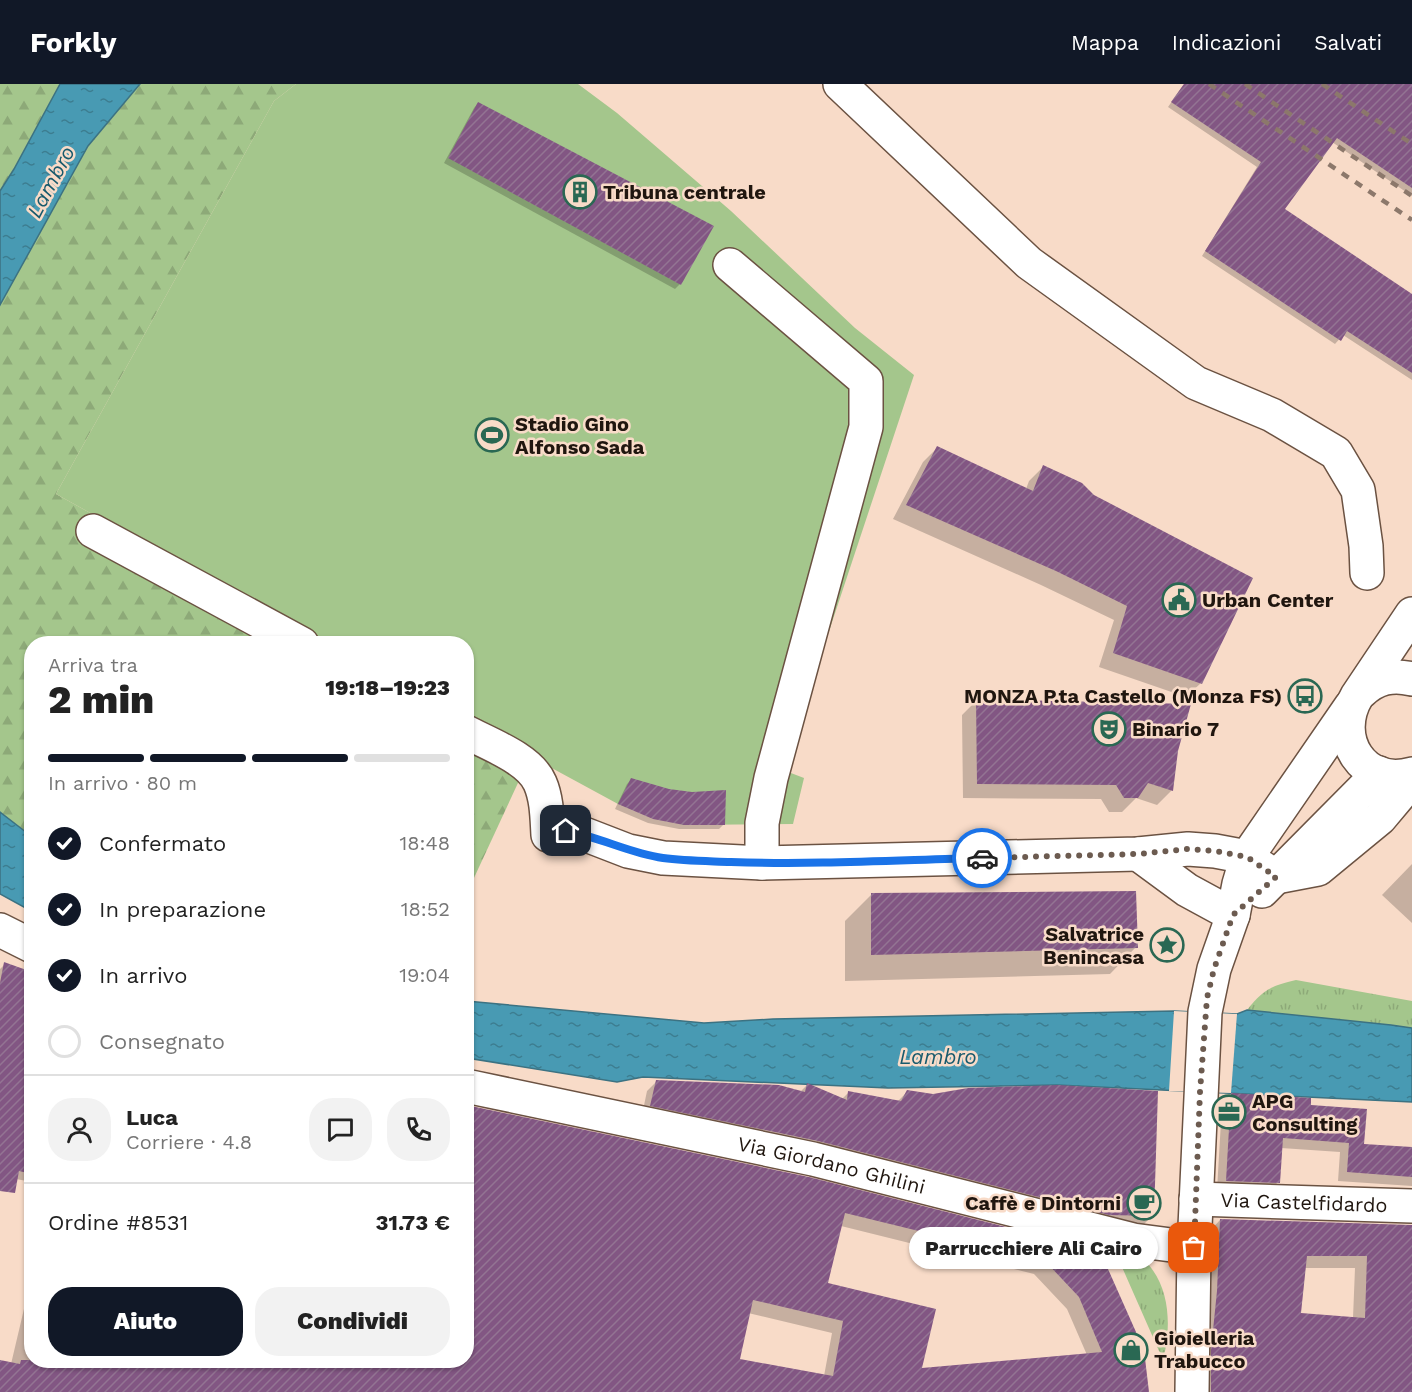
<!DOCTYPE html>
<html lang="it">
<head>
<meta charset="utf-8">
<style>
  :root { --surface:#fff; --page:#f2f2f2; --text:#222; --muted:#767676; --line:#e0e0e0; --accent:#111827 }
  body { margin:0; font-family:"Work Sans",sans-serif; background:var(--page); color:var(--text); height:100vh; display:flex; flex-direction:column; font-size:22px; white-space:nowrap }
  * { box-sizing:border-box; margin:0 }
  p { font-size:20px; color:var(--muted) }
  .icon { flex:none; width:33px; height:33px; fill:none; stroke:currentColor; stroke-width:2; stroke-linecap:round; stroke-linejoin:round }
  .map { position:relative; flex:1; overflow:hidden }
  .drawer { position:absolute; left:24px; top:552px; width:450px; height:732px; display:flex; flex-direction:column; background:var(--surface); border-radius:24px; box-shadow:0 2px 4px #0004 }
  .drawer>* { flex:none }
  .pin { position:absolute; display:grid; place-items:center; width:51px; height:51px; color:#fff; margin:-26px; border-radius:12px; box-shadow:0 3px 9px #0006 }
  .courier { position:absolute; display:grid; place-items:center; width:60px; height:60px; margin:-30px; border:4px solid #1a73e8; border-radius:50%; background:#fff; color:#222; box-shadow:0 2px 8px #0007 }
  .bubble { position:absolute; height:42px; border-radius:21px; background:var(--surface); box-shadow:0 2px 4px #0004; font-size:20px; font-weight:800; line-height:42px; text-align:center }
  .summary em { font-style:normal; font-weight:800 }
  .summary div { display:flex; flex-direction:column-reverse }
  .summary { display:flex; align-items:center; justify-content:space-between; height:102px; padding:0 24px }
  h1 { font-size:39px; font-weight:800; line-height:45px }
  .bar { display:grid; grid-template-columns:repeat(4,1fr); gap:9px 6px; align-content:center; height:72px; padding:0 24px }
  .bar i { height:8px; border-radius:4px; background:var(--line) }
  .bar .on { background:var(--accent) }
  .bar p { grid-column:span 4 }
  .line { display:flex; align-items:center; gap:15px; padding:0 24px; border-top:2px solid var(--line) }
  .line div { flex:1 }
  .round { display:grid; place-items:center; flex:none; width:63px; height:63px; border-radius:24px; background:var(--page) }
  ol { padding:0 24px; list-style:none }
  li { display:flex; align-items:center; gap:18px; height:66px }
  li p { margin-inline-start:auto }
  li .icon { padding:6px; border-radius:50%; background:var(--accent); color:#fff; stroke-width:4 }
  li:last-child { color:var(--muted) }
  li i { width:33px; height:33px; border:3px solid var(--line); border-radius:50% }
  .cta { display:flex; gap:12px; margin-top:auto; padding:12px 24px }
  .cta a { flex:1; height:69px; border-radius:24px; background:var(--accent); color:#fff; font-size:24px; font-weight:800; line-height:69px; text-align:center }
  .cta a+a { background:var(--page); color:var(--text) }
  header { display:flex; align-items:center; gap:36px; box-sizing:border-box; height:84px; padding:0 30px; background:var(--accent); color:#fff }
  header strong { font-size:28px }
  nav { display:flex; gap:33px; margin-inline-start:auto; font-size:21px }
  .map>svg:first-child { display:block }
</style>
</head>
<body>
<header>
<strong>Forkly</strong>
<nav><a>Mappa</a><a>Indicazioni</a><a>Salvati</a></nav>
</header>
<div class="map">
<svg width="1412" height="1308" viewBox="0 0 1412 1308">
  <defs>
    <pattern id="grass-tufts" width="24" height="20" patternUnits="userSpaceOnUse" patternTransform="scale(1.5)"><rect width="24" height="20" fill="#a4c68c"/><path d="M3 7l-1-3M5 7V3M7 7l1-3M15 17l-1-3M17 17v-4M19 17l1-3" fill="none" stroke="#8da978"/></pattern>
    <pattern id="forest-firs" width="22" height="20" patternUnits="userSpaceOnUse" patternTransform="scale(1.5)"><rect width="22" height="20" fill="#a4c68c"/><path d="M5 1l3.5 6h-7zM16 11l3.5 6h-7z" fill="#8da978"/></pattern>
    <pattern id="water-ripples" width="26" height="14" patternUnits="userSpaceOnUse" patternTransform="scale(1.5)"><rect width="26" height="14" fill="#489ab3"/><path d="M2 4q2-2 4 0t4 0M15 11q2-2 4 0t4 0" fill="none" stroke="#3c7d90"/></pattern>
    <pattern id="building-hatch" width="6" height="6" patternUnits="userSpaceOnUse" patternTransform="scale(1.5)"><rect width="6" height="6" fill="#825683"/><path d="M-1 1l2-2M0 6l6-6M5 7l2-2" fill="none" stroke="#937493"/></pattern>
  </defs>
  <rect width="100%" height="100%" fill="#f8dbc8"/>
  <!-- grass -->
  <g fill="url(#grass-tufts)">
    <path d="M1296,896L1412,917V944L1247,926C1263,906 1270,902 1296,896Z"/>
    <path d="M1127,1169C1133,1172 1143,1175 1148,1180C1170,1205 1171,1242 1164,1272L1159,1267L1118,1174Z"/>
  </g>
  <!-- forest -->
  <g fill="url(#forest-firs)">
    <polygon points="0,0 60,0 14,85 0,107"/>
    <polygon points="140,0 296,0 274,17 56,410 325,559 32,560 31,752 0,728 0,221 88,62"/>
    <polygon points="467,638 530,673 467,809"/>
  </g>
  <!-- pitch -->
  <polygon fill="#a4c68c" points="296,0 578,0 617,29 731,127 855,244 914,291 783,686 804,694 793,740 684,741 618,720 467,638 466,560 325,559 56,410 274,17"/>
  <!-- water -->
  <g fill="url(#water-ripples)" stroke="#3c7282" stroke-width="1.5">
    <polygon points="60,0 140,0 88,62 0,221 0,107 14,85"/>
    <polygon points="0,728 31,752 31,827 0,810"/>
    <polygon points="466,917 704,939 773,935 1174,927 1237,930 1247,926 1391,941 1412,944 1412,1018 1057,1001 888,1004 643,993 617,998 467,974"/>
  </g>
  <!-- pier -->
  <polygon fill="#f8dbc8" points="1174,927 1237,930 1231,1009 1169,1007"/>
  <!-- shadow -->
  <g fill="#0003" fill-rule="evenodd">
    <polygon points="1184,0 1412,0 1412,112 1332,58 1283,126 1412,212 1412,296 1343,251 1335,260 1202,172 1257,83 1168,23"/>
    <polygon points="478,19 680,200 675,205 444,79 474,24"/>
    <polygon points="937,364 1026,405 1029,397 1043,383 1201,599 1186,613 1099,583 1114,536 1041,501 893,435 923,378"/>
    <polygon points="977,616 1176,667 1172,706 1157,721 1136,714 1122,728 1109,728 1101,715 963,714 962,631"/>
    <polygon points="632,695 668,706 692,710 724,740 719,745 679,745 648,739 615,725 627,700"/>
    <polygon points="1412,780 1412,839 1382,811"/>
    <polygon points="871,811 1136,863 1110,890 845,897 845,837"/>
    <polygon points="5,880 25,1042 32,1043 32,1098 0,1092 0,885"/>
    <polygon points="657,997 800,1008 807,1001 842,1015 849,1008 897,1018 907,1008 1153,1131 1143,1141 1099,1140 642,1031 647,1007"/>
    <polygon points="1232,1011 1309,1023 1363,1061 1412,1065 1412,1102 1338,1097 1340,1068 1281,1064 1278,1098 1269,1108 1217,1106 1222,1020"/>
    <path d="M466,1021L1088,1171L1148,1308H0V1277L11,1280L32,1191V1276H466ZM841,1142L1034,1190L1067,1225L1087,1271L920,1286L826,1200ZM748,1229L832,1249L824,1292L738,1277Z"/>
    <path d="M1220,1136L1412,1142V1308H1199L1208,1149ZM1304,1184H1355L1353,1234L1300,1230Z"/>
  </g>
  <!-- building -->
  <g fill="url(#building-hatch)" fill-rule="evenodd">
    <polygon points="1184,0 1412,0 1412,104 1337,54 1285,125 1412,210 1412,289 1347,247 1341,257 1205,167 1261,78 1171,18"/>
    <polygon points="478,18 714,142 681,201 448,74"/>
    <polygon points="937,362 1033,407 1043,381 1082,399 1094,411 1253,494 1202,600 1113,569 1127,522 1056,487 906,421"/>
    <polygon points="976,615 1191,620 1178,667 1173,707 1148,699 1138,714 1124,714 1116,701 977,700"/>
    <polygon points="631,694 669,705 692,708 726,706 725,741 684,741 653,735 618,720"/>
    <polygon points="1136,807 1138,864 871,871 871,809"/>
    <polygon points="4,878 32,888 32,1009 26,1040 32,1042 32,1090 19,1087 15,1109 0,1107 0,899"/>
    <polygon points="656,996 779,1001 805,1008 807,999 847,1016 848,1007 901,1017 907,1006 933,1010 968,1004 1058,1001 1158,1007 1154,1132 1109,1131 818,1057 650,1022"/>
    <polygon points="1231,1009 1311,1014 1311,1021 1367,1025 1364,1060 1412,1063 1412,1093 1347,1088 1349,1059 1283,1054 1280,1099 1226,1097"/>
    <path d="M466,1021L809,1093L1089,1164V1170L1108,1185L1144,1266L1149,1308H0V1276L20,1280L21,1276H466ZM845,1129L1046,1178L1079,1213L1102,1268L922,1284L936,1225L828,1199ZM753,1216L843,1237L833,1292L740,1275Z"/>
    <path d="M1220,1135L1412,1141V1308H1211V1266L1217,1207ZM1307,1172H1367L1365,1234L1301,1229Z"/>
  </g>
  <g fill="none" stroke-linecap="round" stroke-linejoin="round">
    <!-- minor casing -->
    <g stroke="#6b5242" stroke-width="36">
      <g id="minor">
        <polyline points="840,0 1029,179 1196,299 1272,331 1336,369 1358,406 1366,462 1367,489"/>
        <polyline points="730,181 866,297 866,343 771,694 762,739 762,779"/>
        <polyline points="93,447 302,560"/>
        <path d="M1412,530L1357,612C1332,654 1363,704 1412,690"/>
        <path d="M1361,608C1376,594 1392,590 1412,595"/>
        <path d="M466,648C489,660 530,675 540,699C547,715 547,734 548,751L566,747L584,750L628,767L663,774L762,779L1138,770L1188,765L1215,767L1247,773L1276,793"/>
        <polyline points="1138,770 1187,806 1233,831"/>
        <polyline points="1276,793 1318,785 1380,734 1412,696"/>
        <polyline points="1262,807 1379,689"/>
        <polyline points="0,846 32,862"/>
        <path id="s1" d="M466,1002L813,1075L1133,1156L1194,1164"/>
        <path id="s2" d="M1196,1115L1412,1122"/>
        <polyline points="1192,1308 1194,1164 1205,928 1214,885 1233,831 1239,800 1247,773 1351,622"/>
      </g>
    </g>
    <!-- minor -->
    <use href="#minor" stroke="#fff" stroke-width="33"/>
    <!-- rail -->
    <g stroke="#8c786b" stroke-width="4.5" stroke-dasharray="8 8" stroke-linecap="butt">
      <polyline points="1209,0 1412,136"/>
      <polyline points="1245,0 1412,112"/>
      <polyline points="1322,0 1412,60"/>
    </g>
  </g>
  <g fill="none" stroke-linecap="round" stroke-linejoin="round">
    <!-- done -->
    <polyline stroke="#6c5b50" stroke-width="6" stroke-dasharray="0 10.8" points="982,774 1138,770 1188,765 1215,767 1247,773 1276,793 1233,831 1214,885 1207,914 1200,1008 1194,1164"/>
    <!-- route -->
    <path stroke="#1a73e8" stroke-width="8" d="M566,747C600,753 629,769 663,774C685,777 708,777 731,778C815,781 899,776 982,774"/>
  </g>
  <!-- icons -->
  <defs>
    <g id="building-ring" transform="scale(1.725)"><circle r="9.5" fill="#f8dbc8" stroke="#2a6853" stroke-width="1.5"/><path d="M-4-6H4V6H1V3H-1V6H-4ZM-2.5-4.3h1.7v1.8h-1.7ZM.8-4.3h1.7v1.8H.8ZM-2.5-1h1.7V.8h-1.7ZM.8-1h1.7V.8H.8Z" fill="#2a6853"/></g>
    <g id="stadium-ring" transform="scale(1.725)"><circle r="9.5" fill="#f8dbc8" stroke="#2a6853" stroke-width="1.5"/><path d="M0-5a6.5 5 0 1 0 0 10a6.5 5 0 1 0 0-10ZM-3.5-1.8h7v3.6h-7Z" fill="#2a6853"/></g>
    <g id="civic-ring" transform="scale(1.725)"><circle r="9.5" fill="#f8dbc8" stroke="#2a6853" stroke-width="1.5"/><path d="M-.6-6.5H3V-4.5H.6V-3L4-1V1h2V6H-6V1h2V-1L-.6-3ZM-1.2 2.5V6h2.4V2.5Z" fill="#2a6853"/></g>
    <g id="bus-ring" transform="scale(1.725)"><circle r="9.5" fill="#f8dbc8" stroke="#2a6853" stroke-width="1.5"/><path d="M-5-6H5V4H4V6H2V4H-2V6H-4V4H-5ZM-3.5-4V0h7V-4ZM-3.5 1.2v1.5H-2V1.2ZM2 1.2v1.5H3.5V1.2Z" fill="#2a6853"/></g>
    <g id="theatre-ring" transform="scale(1.725)"><circle r="9.5" fill="#f8dbc8" stroke="#2a6853" stroke-width="1.5"/><path d="M-5-5.5Q0-4 5-5.5V0Q5 5 0 6Q-5 5-5 0ZM-3.3-2.5H-1v1.5H-3.3ZM1-2.5H3.3v1.5H1ZM-2.8 1Q0 5.5 2.8 1Z" fill="#2a6853"/></g>
    <g id="sight-ring" transform="scale(1.725)"><circle r="9.5" fill="#f8dbc8" stroke="#2a6853" stroke-width="1.5"/><path d="M0-6L1.8-2.2L6-1.7L2.9 1.2L3.7 5.4L0 3.3L-3.7 5.4L-2.9 1.2L-6-1.7L-1.8-2.2Z" fill="#2a6853"/></g>
    <g id="office-ring" transform="scale(1.725)"><circle r="9.5" fill="#f8dbc8" stroke="#2a6853" stroke-width="1.5"/><path d="M-6-3h4V-5.5h4V-3h4V5H-6ZM-1-4.5V-3h2v-1.5ZM-6 0V1H6V0Z" fill="#2a6853"/></g>
    <g id="cafe-ring" transform="scale(1.725)"><circle r="9.5" fill="#f8dbc8" stroke="#2a6853" stroke-width="1.5"/><path d="M-5.5-4.5H6V0H3Q3 3.5 0 3.5H-2.5Q-5.5 3.5-5.5 0ZM3-3.2v2h1.7v-2ZM-6 4.5H4V6H-6Z" fill="#2a6853"/></g>
    <g id="shop-ring" transform="scale(1.725)"><circle r="9.5" fill="#f8dbc8" stroke="#2a6853" stroke-width="1.5"/><path d="M-5-2.5h2.3a2.7 3.5 0 0 1 5.4 0H5L5.5 6h-11ZM-1.5-2.5h3a1.5 2.3 0 0 0-3 0Z" fill="#2a6853"/></g>
  </defs>
  <g fill-rule="evenodd">
    <use href="#building-ring" x="580" y="108"/>
    <use href="#stadium-ring" x="492" y="351"/>
    <use href="#civic-ring" x="1179" y="516"/>
    <use href="#bus-ring" x="1305" y="612"/>
    <use href="#theatre-ring" x="1109" y="645"/>
    <use href="#sight-ring" x="1167" y="861"/>
    <use href="#office-ring" x="1229" y="1028"/>
    <use href="#cafe-ring" x="1144" y="1119"/>
    <use href="#shop-ring" x="1131" y="1266"/>
  </g>
  <g text-anchor="middle" stroke-width="5" stroke-linejoin="round" paint-order="stroke">
    <!-- poi labels -->
    <g font-size="20" font-weight="bold" fill="#20160f" stroke="#f8dbc8" text-anchor="start">
      <text x="603" y="115">Tribuna centrale</text>
      <text x="515" y="347">Stadio Gino<tspan x="515" dy="23">Alfonso Sada</tspan></text>
      <text x="1202" y="523">Urban Center</text>
      <text x="1282" y="619" text-anchor="end">MONZA P.ta Castello (Monza FS)</text>
      <text x="1132" y="652">Binario 7</text>
      <text x="1144" y="857" text-anchor="end">Salvatrice<tspan x="1144" dy="23">Benincasa</tspan></text>
      <text x="1252" y="1024">APG<tspan x="1252" dy="23">Consulting</tspan></text>
      <text x="1121" y="1126" text-anchor="end">Caffè e Dintorni</text>
      <text x="1154" y="1261">Gioielleria<tspan x="1154" dy="23">Trabucco</tspan></text>
    </g>
    <!-- street labels -->
    <g font-size="20" fill="#20160f" stroke="#f8dbc8">
      <text dy="7" stroke="none"><textPath href="#s1" startOffset="374">Via Giordano Ghilini</textPath></text>
      <text dy="7" stroke="none"><textPath href="#s2" startOffset="108">Via Castelfidardo</textPath></text>
    </g>
    <!-- water labels -->
    <g font-size="21" font-style="italic" fill="#185a6d" stroke="#f8dbc8">
      <text transform="translate(51 98) rotate(-62)" y="7">Lambro</text>
      <text x="938" y="980">Lambro</text>
    </g>
  </g>
</svg>
<div class="pin" style="left:1194px;top:1164px;background:#ea580c"><svg class="icon" aria-label="bag" viewBox="0 0 24 24"><path d="M5 8h14l-1 12H6zM9 8a3 3 0 0 1 6 0"/></svg></div>
<div class="pin" style="left:566px;top:747px;background:#1f2937"><svg class="icon" aria-label="home" viewBox="0 0 24 24"><path d="M3 11l9-7 9 7M6 9v11h12V9"/></svg></div>
<div class="courier" style="left:982px;top:774px"><svg class="icon" aria-label="car" viewBox="0 0 24 24"><path d="M5 17H2v-5l4-1 3-4h7l3 4 3 1v5h-3M9 17h6M6 11h13"/><circle cx="7" cy="17" r="2"/><circle cx="17" cy="17" r="2"/></svg></div>
<div class="bubble" style="left:909px;top:1143px;width:249px">Parrucchiere Ali Cairo</div>
<section class="drawer">
<div class="summary"><div><h1>2 min</h1><p>Arriva tra</p></div><em>19:18–19:23</em></div>
<div class="bar"><i class="on"></i><i class="on"></i><i class="on"></i><i></i><p>In arrivo · 80 m</p></div>
<ol>
<li><svg class="icon" aria-label="check" viewBox="0 0 24 24"><path d="M5 12l5 5 9-10"/></svg>Confermato<p>18:48</p></li>
<li><svg class="icon" aria-label="check" viewBox="0 0 24 24"><path d="M5 12l5 5 9-10"/></svg>In preparazione<p>18:52</p></li>
<li><svg class="icon" aria-label="check" viewBox="0 0 24 24"><path d="M5 12l5 5 9-10"/></svg>In arrivo<p>19:04</p></li>
<li><i></i>Consegnato</li>
</ol>
<div class="line" style="height:108px"><a class="round"><svg class="icon" aria-label="person" viewBox="0 0 24 24"><circle cx="12" cy="8" r="4"/><path d="M4 21q1-7 8-7t8 7"/></svg></a><div><b>Luca</b><p>Corriere · 4.8</p></div><a class="round"><svg class="icon" aria-label="chat" viewBox="0 0 24 24"><path d="M4 5h16v11H9l-5 4z"/></svg></a><a class="round"><svg class="icon" aria-label="phone" viewBox="0 0 24 24"><path d="M5 4h4l2 5-3 2q2 4 5 5l2-3 5 2v4C11 20 4 13 5 4z"/></svg></a></div>
<div class="line" style="height:78px"><div>Ordine #8531</div><b>31.73 €</b></div>
<div class="cta"><a>Aiuto</a><a>Condividi</a></div>
</section>
</div>
</body>
</html>
